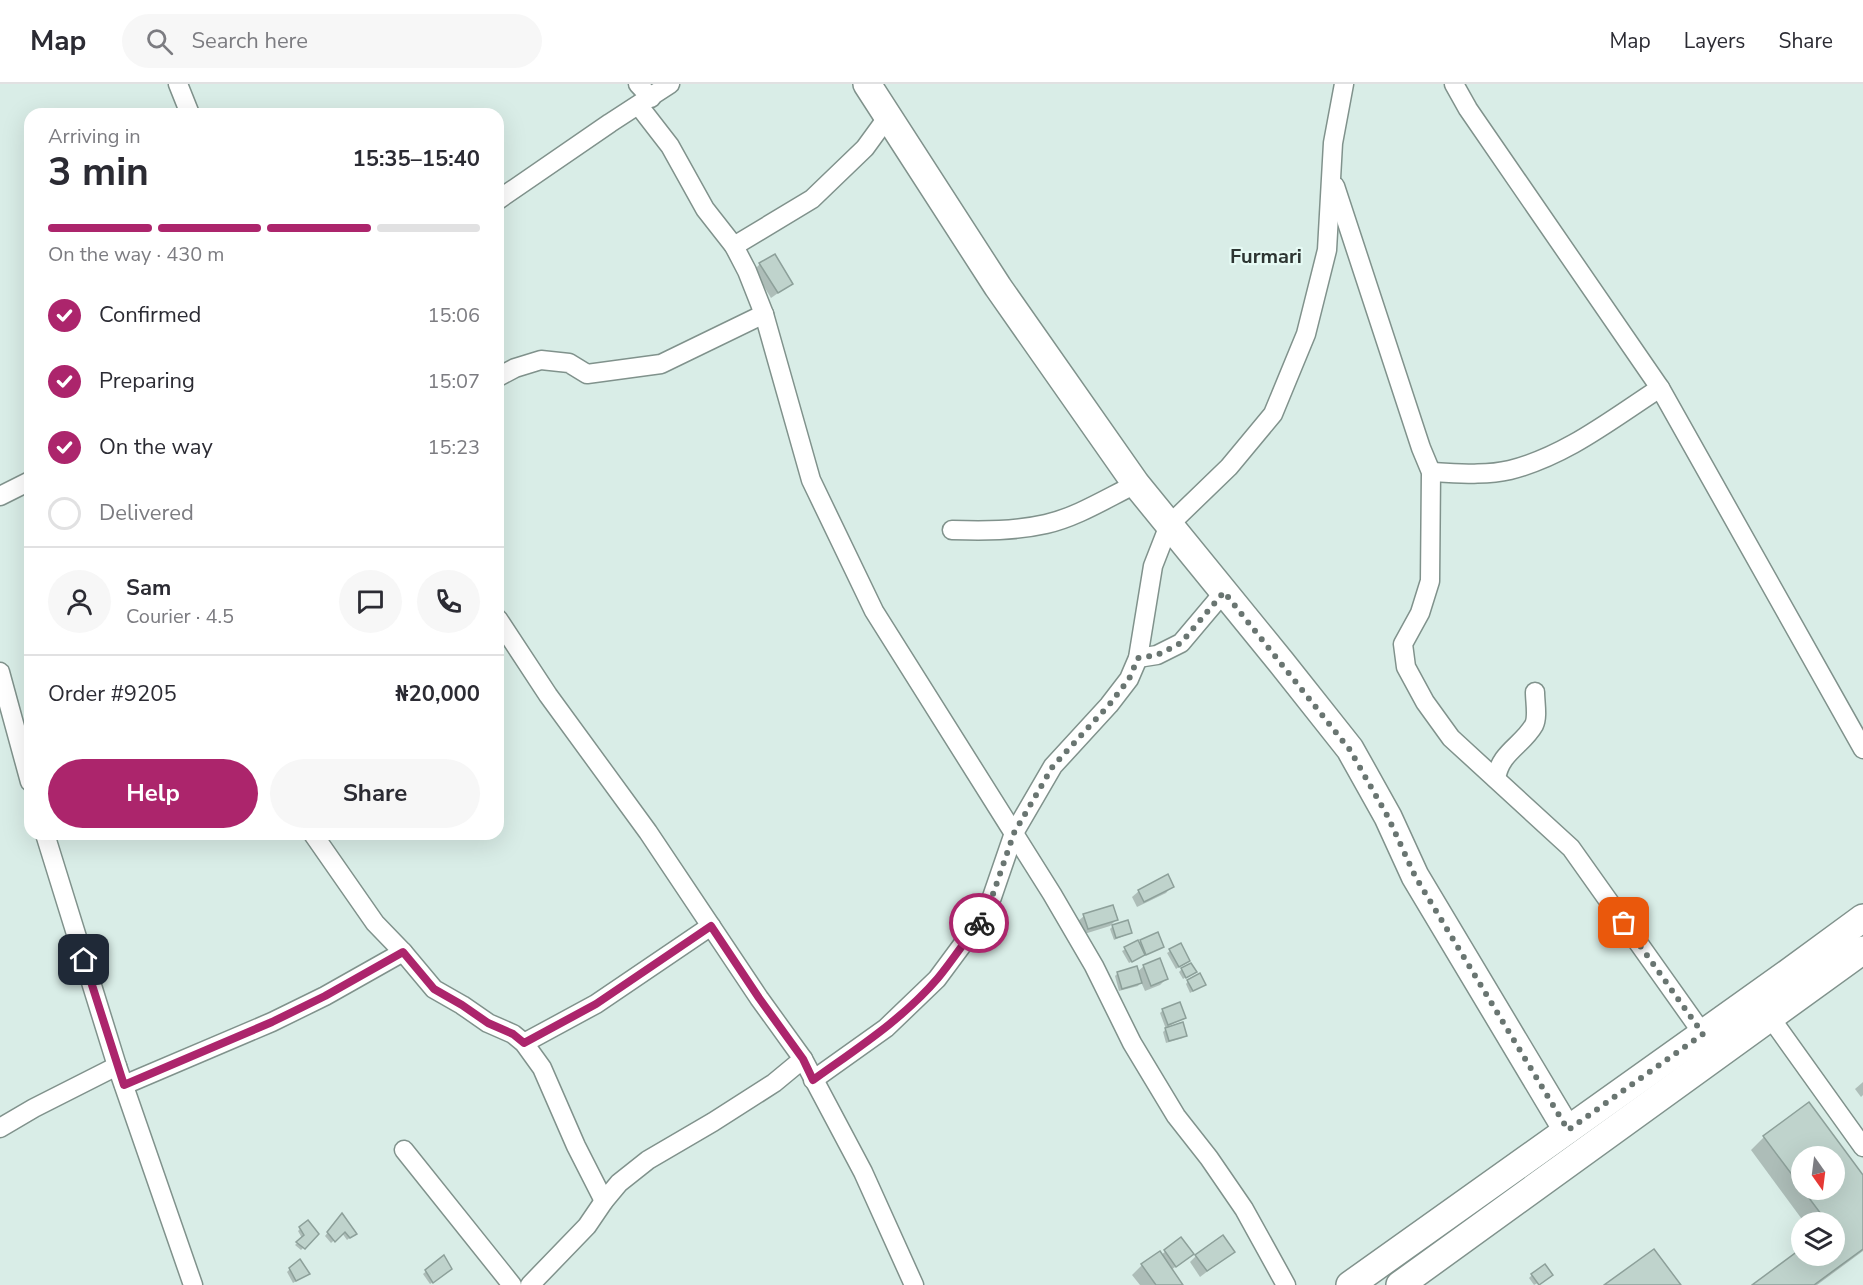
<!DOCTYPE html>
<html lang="en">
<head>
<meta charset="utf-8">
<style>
  :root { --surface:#fff; --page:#f7f7f7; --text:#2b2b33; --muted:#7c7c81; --line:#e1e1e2; --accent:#ac256c }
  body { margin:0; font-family:"Nunito Sans",sans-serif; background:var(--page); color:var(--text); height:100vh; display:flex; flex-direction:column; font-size:22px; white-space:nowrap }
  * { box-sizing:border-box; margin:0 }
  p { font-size:20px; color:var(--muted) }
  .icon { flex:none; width:33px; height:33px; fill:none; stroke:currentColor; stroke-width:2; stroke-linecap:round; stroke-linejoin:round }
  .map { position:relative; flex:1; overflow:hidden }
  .sheet { position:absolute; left:24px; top:24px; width:480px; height:732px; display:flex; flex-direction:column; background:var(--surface); border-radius:18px; box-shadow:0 6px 24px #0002 }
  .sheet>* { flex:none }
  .needle { width:39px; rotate:166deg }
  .buttons { position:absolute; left:1791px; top:1062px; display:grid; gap:12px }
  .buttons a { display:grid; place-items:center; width:54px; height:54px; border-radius:50%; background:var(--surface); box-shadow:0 6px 24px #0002; font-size:30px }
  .pin { position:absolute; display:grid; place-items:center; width:51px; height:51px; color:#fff; margin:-26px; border-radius:12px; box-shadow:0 3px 9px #0006 }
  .courier { position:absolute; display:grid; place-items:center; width:60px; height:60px; margin:-30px; border:4px solid #ac256c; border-radius:50%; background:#fff; color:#222; box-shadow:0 2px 8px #0007 }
  .overview em { font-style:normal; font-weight:700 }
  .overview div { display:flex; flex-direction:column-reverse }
  .overview { display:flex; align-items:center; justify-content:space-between; height:102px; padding:0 24px }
  h1 { font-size:39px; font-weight:700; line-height:45px }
  .bar { display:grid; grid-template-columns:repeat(4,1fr); gap:9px 6px; align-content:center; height:72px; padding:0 24px }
  .bar i { height:8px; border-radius:4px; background:var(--line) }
  .bar .active { background:var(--accent) }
  .bar p { grid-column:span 4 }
  .line { display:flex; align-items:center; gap:15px; padding:0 24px; border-top:2px solid var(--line) }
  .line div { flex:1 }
  .round { display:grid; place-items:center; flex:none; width:63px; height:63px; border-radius:32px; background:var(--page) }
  ol { padding:0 24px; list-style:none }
  li { display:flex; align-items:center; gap:18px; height:66px }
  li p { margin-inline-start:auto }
  li .icon { padding:6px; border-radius:50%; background:var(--accent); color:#fff; stroke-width:4 }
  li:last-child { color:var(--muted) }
  li i { width:33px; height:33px; border:3px solid var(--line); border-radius:50% }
  .primary-button { display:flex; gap:12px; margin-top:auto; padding:12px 24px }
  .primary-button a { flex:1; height:69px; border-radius:36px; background:var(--accent); color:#fff; font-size:24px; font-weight:700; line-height:69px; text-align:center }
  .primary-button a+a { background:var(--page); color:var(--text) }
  header { display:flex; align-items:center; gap:36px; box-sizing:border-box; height:84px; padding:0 30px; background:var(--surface); border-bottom:2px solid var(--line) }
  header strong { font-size:28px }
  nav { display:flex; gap:33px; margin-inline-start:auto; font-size:21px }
  .search { width:420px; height:54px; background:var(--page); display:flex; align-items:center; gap:15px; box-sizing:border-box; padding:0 21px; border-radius:33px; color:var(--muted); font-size:22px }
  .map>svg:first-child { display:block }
</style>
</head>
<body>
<header>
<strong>Map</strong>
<div class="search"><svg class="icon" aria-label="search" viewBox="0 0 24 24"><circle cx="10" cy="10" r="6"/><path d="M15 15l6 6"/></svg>Search here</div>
<nav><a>Map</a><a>Layers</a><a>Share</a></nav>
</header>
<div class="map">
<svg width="1863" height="1201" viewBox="0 0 1863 1201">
  <rect width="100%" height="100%" fill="#d9ede7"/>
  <!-- shadow -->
  <g fill="#0003" fill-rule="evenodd">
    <polygon points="760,180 791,200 771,214 754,186"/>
    <polygon points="1172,802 1166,809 1137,823 1132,813 1139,807"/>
    <polygon points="1084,832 1116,836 1110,842 1081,851 1077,838"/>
    <polygon points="1113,842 1131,849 1114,856 1110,845"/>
    <polygon points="1141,857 1162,862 1129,879 1122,867"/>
    <polygon points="1170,867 1188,877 1176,885 1167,869"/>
    <polygon points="1144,882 1166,895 1160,901 1145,907 1141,898 1138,902 1119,907 1115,892 1117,890 1137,888"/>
    <polygon points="1182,885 1195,888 1183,895 1179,888"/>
    <polygon points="1188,897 1204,901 1190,909 1186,900"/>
    <polygon points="1163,926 1184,934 1169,942 1170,944 1185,951 1183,954 1166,959 1163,948 1166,945 1160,929"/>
    <polygon points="1863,998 1863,1011 1861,1013 1855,1005"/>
    <path d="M1809,1020L1863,1093V1167L1817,1201H1754L1802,1172H1834V1138H1804L1751,1066L1764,1053ZM1802,1072H1834V1106H1802Z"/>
    <polygon points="339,1134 352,1152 347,1156 342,1149 331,1159 325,1152"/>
    <polygon points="307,1138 317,1150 301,1166 295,1161 302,1154 298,1147"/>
    <polygon points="1181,1155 1185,1176 1171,1186 1182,1201 1140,1201 1132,1191 1142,1181 1161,1171"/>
    <polygon points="1233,1168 1200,1193 1190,1178 1196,1172"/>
    <polygon points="443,1173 448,1188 430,1200 423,1190"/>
    <polygon points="290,1185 305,1192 293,1199 287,1188"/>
    <polygon points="1532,1191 1548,1193 1534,1201 1529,1194"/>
  </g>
  <!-- building -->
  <g fill="#bfd3cc" stroke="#8da09a" stroke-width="1.5">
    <polygon points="775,170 793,200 778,209 759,179"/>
    <polygon points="1168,790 1174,803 1144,818 1138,806"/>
    <polygon points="1113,821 1118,836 1088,845 1083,830"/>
    <polygon points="1128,836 1132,849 1116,854 1112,841"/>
    <polygon points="1158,848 1164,863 1146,871 1140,856"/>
    <polygon points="1138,856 1145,871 1132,878 1124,863"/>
    <polygon points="1181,859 1190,877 1179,883 1169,865"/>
    <polygon points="1160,874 1168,895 1151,902 1143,881"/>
    <polygon points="1191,879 1197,888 1186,894 1181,884"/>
    <polygon points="1137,882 1142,899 1122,905 1117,888"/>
    <polygon points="1200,889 1206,901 1193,907 1187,896"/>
    <polygon points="1180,918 1186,934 1168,941 1162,925"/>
    <polygon points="1183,938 1187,952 1169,957 1165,944"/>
    <polygon points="1809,1018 1863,1091 1863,1165 1814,1201 1752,1201 1802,1164 1802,1172 1834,1172 1834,1138 1827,1138 1803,1106 1834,1106 1834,1072 1802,1072 1802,1104 1763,1052"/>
    <polygon points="342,1129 357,1150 350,1154 345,1148 335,1158 327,1148"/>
    <polygon points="308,1136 319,1150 305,1165 296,1158 304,1151 299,1143"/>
    <polygon points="1223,1151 1235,1168 1207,1187 1195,1171"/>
    <polygon points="1181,1153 1194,1170 1176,1183 1164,1166"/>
    <polygon points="1654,1165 1681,1201 1604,1201"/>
    <polygon points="1160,1167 1183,1201 1156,1201 1141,1180"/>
    <polygon points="444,1171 452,1185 433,1199 425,1186"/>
    <polygon points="300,1175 310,1190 296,1197 289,1184"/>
    <polygon points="1545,1180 1553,1191 1539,1201 1531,1190"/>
  </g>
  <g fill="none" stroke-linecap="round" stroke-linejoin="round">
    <!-- street casing -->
    <g stroke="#80928c" stroke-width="21">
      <g id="street">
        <polyline points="178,0 190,30"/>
        <polyline points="638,0 651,14"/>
        <polyline points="1454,0 1468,25 1660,304 1863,665"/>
        <polyline points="639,22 670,62 705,125 734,162 747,187 764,230 811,396 874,527 1052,810 1094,882 1132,959 1176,1032 1209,1074 1244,1125 1286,1201"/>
        <polyline points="1335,102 1421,364 1431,388 1430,497 1420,529 1403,560 1406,583 1425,618 1451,654 1571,764 1703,950"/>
        <polyline points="498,116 610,39 670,0"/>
        <polyline points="734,162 812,115 865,64 889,31"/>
        <polyline points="498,293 515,284 541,276 569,279 587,290 661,280 764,230"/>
        <path d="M1431,388C1457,389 1484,392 1510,386C1566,372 1612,335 1660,304"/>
        <polyline points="0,412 30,397"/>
        <path d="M952,446C984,447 1015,447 1046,440C1077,433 1107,414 1136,400"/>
        <polyline points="498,535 548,611 648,748 759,914 803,975 863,1088 914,1201"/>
        <polyline points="1138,574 1157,571 1181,559 1224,508"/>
        <polyline points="0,588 30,698"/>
        <path d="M1496,695C1500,668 1522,662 1534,641C1538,633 1535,618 1535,608"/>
        <polyline points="45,750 117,982 193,1201"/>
        <polyline points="313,750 375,839 403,868 434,905 462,921 488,939 513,950 524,959 542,984 576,1062 604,1117"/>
        <polyline points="1765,926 1863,1063"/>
        <polyline points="524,959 596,920 711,842"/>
        <polyline points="813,996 886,944 937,895 980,837 992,813 1014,749 1053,682 1109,621 1129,595 1138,574 1153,482 1169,441 1229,383 1273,330 1306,250 1327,166 1333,59 1344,0"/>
        <polyline points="124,1001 272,938 325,912 403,868"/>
        <polyline points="0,1044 34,1024 117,982"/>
        <polyline points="404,1066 512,1201"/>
        <polyline points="530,1201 587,1142 604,1117 619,1099 648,1076 713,1038 774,999 803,975"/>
      </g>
    </g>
    <!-- secondary casing -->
    <g stroke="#80928c" stroke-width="30">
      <g id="secondary">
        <polyline points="867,0 998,203 1136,400 1281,578 1350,665 1388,733 1415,792 1567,1046"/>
        <polyline points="1350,1201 1788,889 1863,834"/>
        <polyline points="1400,1201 1863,866"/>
      </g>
    </g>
    <!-- street -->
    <use href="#street" stroke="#fff" stroke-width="18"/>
    <!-- secondary -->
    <use href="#secondary" stroke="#fff" stroke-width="27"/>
  </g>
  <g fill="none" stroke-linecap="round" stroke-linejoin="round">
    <!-- done -->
    <polyline stroke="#697571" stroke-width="6" stroke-dasharray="0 10.8" points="979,839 992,813 1014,749 1053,682 1109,621 1129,595 1138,574 1157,571 1181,559 1224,508 1350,666 1388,733 1415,792 1568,1046 1703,950 1624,839"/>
    <!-- route -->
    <path stroke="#ac256c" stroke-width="8" d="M84,876L124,1001L272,938L325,912L403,868L434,905L462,921L488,939L513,950L524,959L596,920L711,842L759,914L803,975L813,996C856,965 903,935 938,894C952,877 965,857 979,839"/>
  </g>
  <g text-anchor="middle" stroke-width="4.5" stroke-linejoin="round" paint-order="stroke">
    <!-- neighbourhood labels -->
    <g font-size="20" font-weight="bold" fill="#2d3532" stroke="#e6faf4">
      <text x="1266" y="179">Furmari</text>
    </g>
  </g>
</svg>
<div class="buttons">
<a><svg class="needle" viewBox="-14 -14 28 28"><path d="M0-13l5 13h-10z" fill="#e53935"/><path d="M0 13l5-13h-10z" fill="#7c7c81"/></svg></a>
<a><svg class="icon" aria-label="layers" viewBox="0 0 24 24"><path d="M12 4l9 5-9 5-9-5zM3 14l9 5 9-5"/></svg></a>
</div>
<div class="pin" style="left:1624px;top:839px;background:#ea580c"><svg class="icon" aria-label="bag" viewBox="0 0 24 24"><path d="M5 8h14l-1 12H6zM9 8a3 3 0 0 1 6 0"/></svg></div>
<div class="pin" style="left:84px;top:876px;background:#1f2937"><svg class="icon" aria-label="home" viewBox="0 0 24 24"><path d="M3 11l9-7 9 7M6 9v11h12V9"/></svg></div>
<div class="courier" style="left:979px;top:839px"><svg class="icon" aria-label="bike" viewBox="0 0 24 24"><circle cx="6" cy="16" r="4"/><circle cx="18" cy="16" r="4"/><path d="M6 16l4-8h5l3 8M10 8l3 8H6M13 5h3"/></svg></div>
<section class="sheet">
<div class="overview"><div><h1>3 min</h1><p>Arriving in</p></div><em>15:35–15:40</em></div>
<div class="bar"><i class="active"></i><i class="active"></i><i class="active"></i><i></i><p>On the way · 430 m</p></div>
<ol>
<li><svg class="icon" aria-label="check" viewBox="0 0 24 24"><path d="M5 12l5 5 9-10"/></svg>Confirmed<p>15:06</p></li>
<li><svg class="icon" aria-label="check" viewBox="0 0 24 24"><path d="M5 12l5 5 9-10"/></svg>Preparing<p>15:07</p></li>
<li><svg class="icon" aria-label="check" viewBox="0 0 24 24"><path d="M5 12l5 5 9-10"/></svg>On the way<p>15:23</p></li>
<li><i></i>Delivered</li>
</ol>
<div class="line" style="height:108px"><a class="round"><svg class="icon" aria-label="person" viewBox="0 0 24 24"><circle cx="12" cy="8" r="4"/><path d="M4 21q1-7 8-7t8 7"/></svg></a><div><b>Sam</b><p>Courier · 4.5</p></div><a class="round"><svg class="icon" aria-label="chat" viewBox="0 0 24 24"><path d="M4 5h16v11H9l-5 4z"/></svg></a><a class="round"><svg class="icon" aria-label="phone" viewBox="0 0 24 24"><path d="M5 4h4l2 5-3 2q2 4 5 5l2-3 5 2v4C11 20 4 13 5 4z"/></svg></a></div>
<div class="line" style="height:78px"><div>Order #9205</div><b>₦20,000</b></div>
<div class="primary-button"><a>Help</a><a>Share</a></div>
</section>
</div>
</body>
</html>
